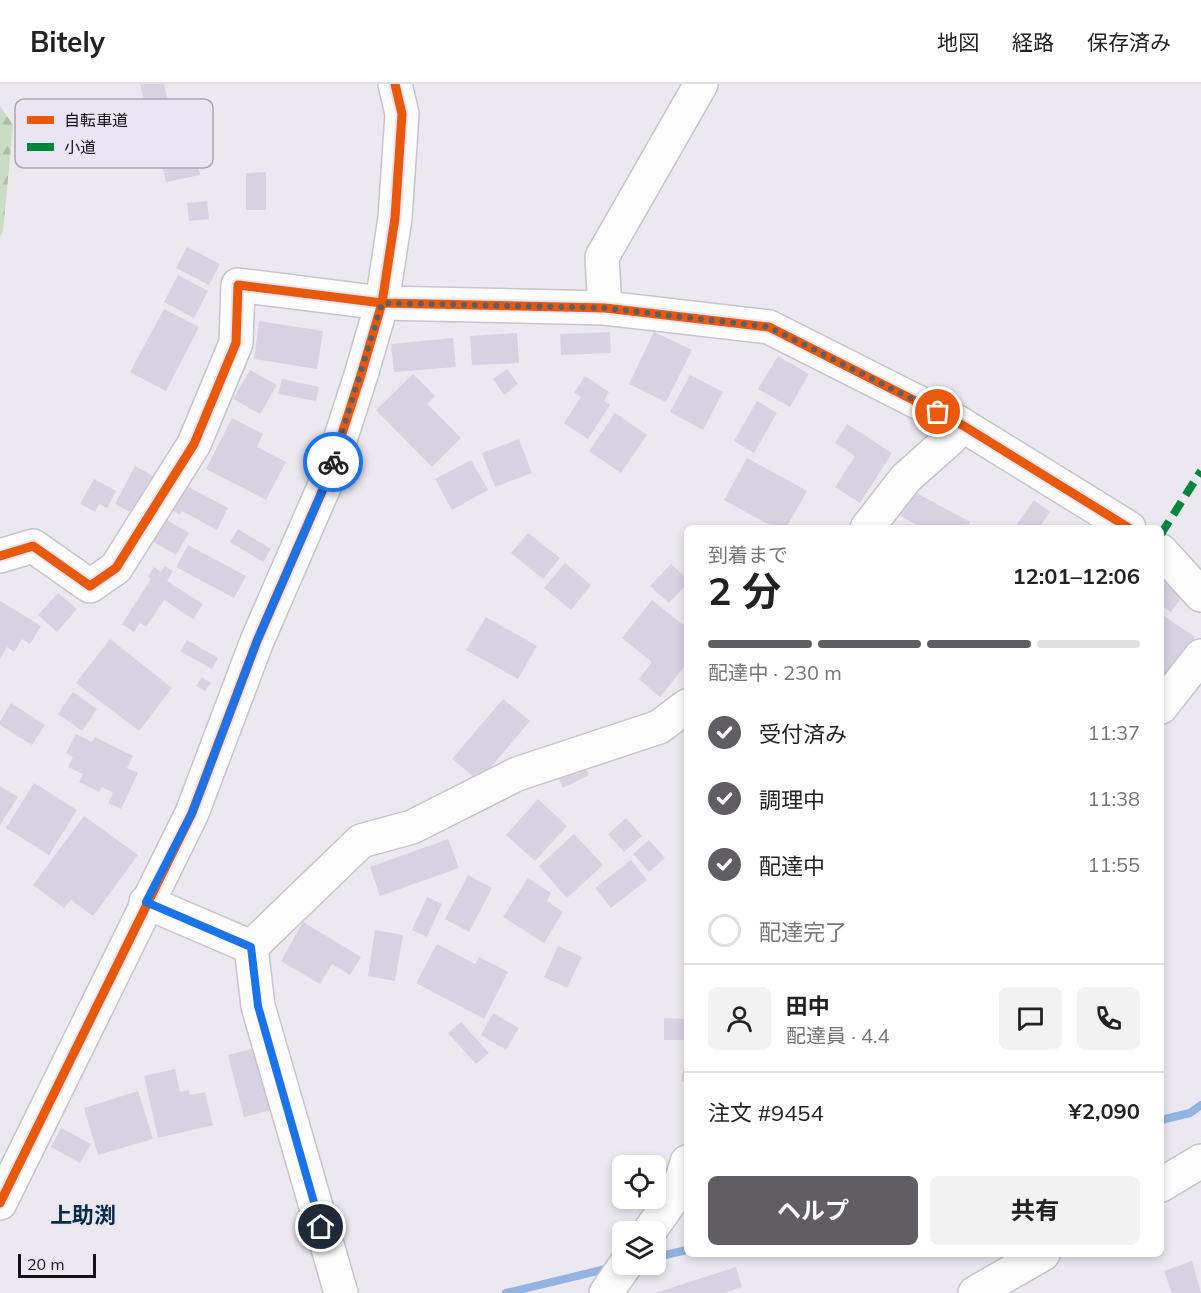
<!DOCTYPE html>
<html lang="ja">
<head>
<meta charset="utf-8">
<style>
  :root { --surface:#fff; --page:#f2f2f2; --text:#222; --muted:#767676; --line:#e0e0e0; --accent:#605d63 }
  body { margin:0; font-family:Mulish,"Noto Sans JP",sans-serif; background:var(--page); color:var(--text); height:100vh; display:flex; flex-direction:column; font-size:22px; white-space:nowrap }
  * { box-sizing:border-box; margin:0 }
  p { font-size:20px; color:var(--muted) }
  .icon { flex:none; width:33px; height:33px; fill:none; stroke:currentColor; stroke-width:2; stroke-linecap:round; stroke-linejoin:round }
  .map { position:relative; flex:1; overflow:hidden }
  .details { position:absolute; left:684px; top:441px; width:480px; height:732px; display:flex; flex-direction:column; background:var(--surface); border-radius:9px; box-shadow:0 3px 9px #0003 }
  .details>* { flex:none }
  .fabs { position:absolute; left:612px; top:1071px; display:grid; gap:12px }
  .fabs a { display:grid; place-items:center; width:54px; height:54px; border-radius:9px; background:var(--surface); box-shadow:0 3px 9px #0003; font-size:30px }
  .scale { position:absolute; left:18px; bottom:15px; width:78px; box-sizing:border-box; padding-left:6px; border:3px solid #141217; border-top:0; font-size:16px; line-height:21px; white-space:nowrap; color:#141217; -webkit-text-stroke:4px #ebe5f3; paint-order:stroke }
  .pin { position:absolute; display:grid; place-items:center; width:51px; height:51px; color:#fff; margin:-26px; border:3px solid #fff; border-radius:50%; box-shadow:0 2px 6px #0007 }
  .courier { position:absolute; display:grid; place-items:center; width:60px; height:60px; margin:-30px; border:4px solid #1a73e8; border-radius:50%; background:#fff; color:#222; box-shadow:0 2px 8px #0007 }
  .summary em { font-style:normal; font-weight:700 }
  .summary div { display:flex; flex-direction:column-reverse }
  .summary { display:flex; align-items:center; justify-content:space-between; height:102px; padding:0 24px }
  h1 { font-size:39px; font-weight:700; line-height:45px }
  .bar { display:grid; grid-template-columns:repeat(4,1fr); gap:9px 6px; align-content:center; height:72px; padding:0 24px }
  .bar i { height:8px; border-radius:4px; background:var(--line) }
  .bar .current { background:var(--accent) }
  .bar p { grid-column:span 4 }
  .line { display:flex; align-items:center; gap:15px; padding:0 24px; border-top:2px solid var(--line) }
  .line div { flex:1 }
  .round { display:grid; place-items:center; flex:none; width:63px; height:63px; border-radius:9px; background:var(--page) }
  ol { padding:0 24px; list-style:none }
  li { display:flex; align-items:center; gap:18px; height:66px }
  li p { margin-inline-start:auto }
  li .icon { padding:6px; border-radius:50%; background:var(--accent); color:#fff; stroke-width:4 }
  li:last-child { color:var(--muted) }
  li i { width:33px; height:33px; border:3px solid var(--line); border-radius:50% }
  .action { display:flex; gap:12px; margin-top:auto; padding:12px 24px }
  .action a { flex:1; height:69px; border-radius:9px; background:var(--accent); color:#fff; font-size:24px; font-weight:700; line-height:69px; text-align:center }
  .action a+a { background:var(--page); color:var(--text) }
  header { display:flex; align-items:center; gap:36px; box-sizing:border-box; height:84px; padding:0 30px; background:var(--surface); border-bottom:2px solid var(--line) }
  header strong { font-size:28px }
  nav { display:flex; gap:33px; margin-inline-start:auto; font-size:21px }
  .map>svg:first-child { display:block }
</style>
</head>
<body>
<header>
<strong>Bitely</strong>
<nav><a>地図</a><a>経路</a><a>保存済み</a></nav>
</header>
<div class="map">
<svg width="1201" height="1209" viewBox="0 0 1201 1209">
  <defs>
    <pattern id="forest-firs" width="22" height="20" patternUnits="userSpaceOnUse" patternTransform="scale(1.5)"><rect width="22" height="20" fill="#ccdbc3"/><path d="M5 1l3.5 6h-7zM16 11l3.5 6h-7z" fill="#aebba7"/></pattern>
  </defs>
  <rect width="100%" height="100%" fill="#ece8f0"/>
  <!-- forest -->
  <polygon fill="url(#forest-firs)" points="0,22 13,41 3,148 0,153"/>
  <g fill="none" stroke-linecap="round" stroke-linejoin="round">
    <!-- stream -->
    <g stroke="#93b3e1" stroke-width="8">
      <polyline points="1161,1036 1190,1029 1201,1021"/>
      <polyline points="656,1173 687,1166"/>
      <polyline points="506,1209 610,1184"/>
    </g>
  </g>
  <!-- building -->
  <g fill="#d8d1e2">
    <polygon points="140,0 164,0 170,25 148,30"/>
    <polygon points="186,28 200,91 166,98 152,36"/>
    <polygon points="266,88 266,126 246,126 246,89"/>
    <polygon points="207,117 209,135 189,137 187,119"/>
    <polygon points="187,163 220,180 209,201 176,184"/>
    <polygon points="178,191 208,207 194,234 164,218"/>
    <polygon points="164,225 199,243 166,307 130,288"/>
    <polygon points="259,237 323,247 317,285 254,275"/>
    <polygon points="610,248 611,269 561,271 560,250"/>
    <polygon points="654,248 692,266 666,318 629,300"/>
    <polygon points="517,249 519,279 472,281 470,252"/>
    <polygon points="453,254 456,283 394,288 391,260"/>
    <polygon points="778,272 809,290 790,323 758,305"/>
    <polygon points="507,285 518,300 504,311 493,295"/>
    <polygon points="250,286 277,301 260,330 233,315"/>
    <polygon points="413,290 435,312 427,320 461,354 432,383 376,326"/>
    <polygon points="690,291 723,308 703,346 670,328"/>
    <polygon points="585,292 609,308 604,317 610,321 588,355 564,339 581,313 574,309"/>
    <polygon points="282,295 319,303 316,317 278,310"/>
    <polygon points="757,317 777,329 754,369 734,357"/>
    <polygon points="615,329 647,351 621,389 589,367"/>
    <polygon points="232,334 263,350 257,363 286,378 266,416 206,385"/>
    <polygon points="847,340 892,369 860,419 835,403 855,372 835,359"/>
    <polygon points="519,355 532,389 495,403 482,369"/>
    <polygon points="747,374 807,407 786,444 775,444 724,416"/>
    <polygon points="471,376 488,406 452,426 435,395"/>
    <polygon points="135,382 157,394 137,432 115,420"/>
    <polygon points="94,395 116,407 107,424 99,420 95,428 80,420"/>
    <polygon points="183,400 228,424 217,446 182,427 180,431 170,425"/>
    <polygon points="911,406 970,438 967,444 922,444 897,430"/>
    <polygon points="1034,416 1050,428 1039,444 1014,444"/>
    <polygon points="162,433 189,449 176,471 149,455"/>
    <polygon points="238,445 271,465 263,478 230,458"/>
    <polygon points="528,449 560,474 543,495 511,469"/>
    <polygon points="188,461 246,492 234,514 176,483"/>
    <polygon points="565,479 591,501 571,526 544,504"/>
    <polygon points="671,480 687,495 687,500 669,519 650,502"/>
    <polygon points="165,482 173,487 167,497 203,520 193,535 164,516 146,543 140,539 134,548 122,540 151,495 148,493 154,483 161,488"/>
    <polygon points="1161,494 1184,510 1171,528 1161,521"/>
    <polygon points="58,509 77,525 57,548 38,531"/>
    <polygon points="652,516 687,544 687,579 660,613 639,595 652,578 622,554"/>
    <polygon points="0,517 41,542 30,560 22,555 14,568 7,563 0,575"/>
    <polygon points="1161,530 1195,553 1161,604"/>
    <polygon points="486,533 537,562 518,595 466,566"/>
    <polygon points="110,555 172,604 139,647 76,599"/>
    <polygon points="187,556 218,574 212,585 180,567"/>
    <polygon points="202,593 211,599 205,607 196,602"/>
    <polygon points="73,608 97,625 82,647 58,630"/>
    <polygon points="503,615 530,637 479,697 452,675"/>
    <polygon points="11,619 45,641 32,661 0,641 0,637"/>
    <polygon points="76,650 92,658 95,653 133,672 127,684 138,689 121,725 108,719 113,709 102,703 99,708 79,698 83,690 68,683 73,673 66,669"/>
    <polygon points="582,678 589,691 563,704 557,690"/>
    <polygon points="34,699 77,726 49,771 6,744"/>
    <polygon points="0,702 18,713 0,741"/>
    <polygon points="538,715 567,742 535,777 506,751"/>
    <polygon points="84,732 138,771 93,832 71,816 64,824 33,801"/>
    <polygon points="626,734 642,752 624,768 608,750"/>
    <polygon points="574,750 603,781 567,814 539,782"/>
    <polygon points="448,755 459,784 380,812 370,783"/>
    <polygon points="649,756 665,774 649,788 633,770"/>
    <polygon points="631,776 647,796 611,824 595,804"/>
    <polygon points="468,791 492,804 469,848 445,835"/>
    <polygon points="528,794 551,809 547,817 563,828 544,859 503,833"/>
    <polygon points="427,813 442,820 427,853 412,846"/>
    <polygon points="303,838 361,873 350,891 332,880 320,900 281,877"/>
    <polygon points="375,846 403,851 395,897 368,892"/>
    <polygon points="437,860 475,880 479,873 508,888 484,935 416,899"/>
    <polygon points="558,862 582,873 567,904 544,893"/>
    <polygon points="493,929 519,944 506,966 481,951"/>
    <polygon points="664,934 687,935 687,956 664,956"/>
    <polygon points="461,938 489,969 476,980 448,949"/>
    <polygon points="255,964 271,1026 244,1033 228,971"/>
    <polygon points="686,974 687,975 687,999 681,997"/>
    <polygon points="175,985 180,1008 189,1006 190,1011 205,1008 213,1041 158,1054 144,992"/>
    <polygon points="138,1007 153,1055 98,1071 84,1024"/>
    <polygon points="61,1044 91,1060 80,1079 51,1063"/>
    <polygon points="1192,1177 1201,1209 1172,1209 1164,1187"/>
    <polygon points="736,1183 742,1203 724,1209 655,1209"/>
  </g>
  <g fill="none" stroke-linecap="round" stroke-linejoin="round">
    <!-- minor casing -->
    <g stroke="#c7c4cb" stroke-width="36">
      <g id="minor">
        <polyline points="605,224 602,173 701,0"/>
        <polyline points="867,444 906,394 951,354 959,339"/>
        <polyline points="1161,467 1201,511"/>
        <polyline points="0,472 33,462 90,502 116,484 194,360 236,259 238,201 382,219 605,224 769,243 959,339 1129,444"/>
        <polyline points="1161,623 1201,572"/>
        <polyline points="146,818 251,863"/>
        <polyline points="0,1119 192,729 257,557 327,396 361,291 382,219 395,134 402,30 395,0"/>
        <polyline points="649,1148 679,1105 687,1078"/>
        <polyline points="341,1209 258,922 251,863 361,757 412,743 517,690 659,643 687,622"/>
        <polyline points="606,1209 626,1180"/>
      </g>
    </g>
    <!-- highway casing -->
    <g stroke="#c7c4cb" stroke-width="36">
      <g id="highway">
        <polyline points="1161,1101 1201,1077"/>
        <polyline points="975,1209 1043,1170"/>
      </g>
    </g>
    <!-- minor -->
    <use href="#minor" stroke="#fcfcfd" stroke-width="33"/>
    <!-- highway -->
    <use href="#highway" stroke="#fcfcfd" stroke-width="33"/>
    <!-- quiet -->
    <polyline stroke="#00873e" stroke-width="8" stroke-dasharray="15 8" stroke-linecap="butt" points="1161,450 1201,387"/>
    <!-- cycleway casing -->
    <g stroke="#ebe5f3" stroke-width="13">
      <g id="cycleway">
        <polyline points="0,472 33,462 90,502 116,484 194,360 236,259 238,201 382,219 605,224 769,243 959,339 1129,444"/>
        <polyline points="0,1119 192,729 257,557 327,396 361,291 382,219 395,134 402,30 395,0"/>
      </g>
    </g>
    <!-- cycleway -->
    <use href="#cycleway" stroke="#e8590c" stroke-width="9"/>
  </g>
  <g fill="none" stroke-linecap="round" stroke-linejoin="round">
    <!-- done -->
    <polyline stroke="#605d63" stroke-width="6" stroke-dasharray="0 10.8" points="333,378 382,219 605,224 769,243 938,328"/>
    <!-- route -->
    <polyline stroke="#1a73e8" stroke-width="8" points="321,1143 258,922 251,863 146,818 192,729 257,557 327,396 333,378"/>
  </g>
  <g text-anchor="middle" stroke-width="5" stroke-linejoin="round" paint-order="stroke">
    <!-- neighbourhood labels -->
    <g font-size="22" font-weight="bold" fill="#052e45" stroke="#ebe5f3">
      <text x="83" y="1139">上助渕</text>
    </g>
  </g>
  <!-- legend -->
  <rect x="15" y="15" width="198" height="69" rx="9" fill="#ebe5f3" stroke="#aaa6b1" stroke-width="1.5"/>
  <rect x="27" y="32" width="27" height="8" fill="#e8590c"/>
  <rect x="27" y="59" width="27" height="8" fill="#00873e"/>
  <g font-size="16" fill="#141217">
    <text x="64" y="42">自転車道</text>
    <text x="64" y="69">小道</text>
  </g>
</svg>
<div class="fabs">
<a><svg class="icon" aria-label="locate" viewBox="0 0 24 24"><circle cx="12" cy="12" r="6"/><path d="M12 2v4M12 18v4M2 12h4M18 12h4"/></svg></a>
<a><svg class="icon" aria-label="layers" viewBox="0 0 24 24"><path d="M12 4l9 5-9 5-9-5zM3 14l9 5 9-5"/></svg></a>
</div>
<div class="scale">20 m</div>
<div class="pin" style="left:938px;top:328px;background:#ea580c"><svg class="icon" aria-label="bag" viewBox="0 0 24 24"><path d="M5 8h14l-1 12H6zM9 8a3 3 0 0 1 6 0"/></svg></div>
<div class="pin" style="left:321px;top:1143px;background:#1f2937"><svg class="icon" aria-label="home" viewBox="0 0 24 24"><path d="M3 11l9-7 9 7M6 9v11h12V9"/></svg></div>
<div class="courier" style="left:333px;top:378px"><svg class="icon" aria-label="bike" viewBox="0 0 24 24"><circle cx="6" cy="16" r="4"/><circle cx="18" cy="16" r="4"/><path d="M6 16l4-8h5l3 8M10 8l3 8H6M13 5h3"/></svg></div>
<section class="details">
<div class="summary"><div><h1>2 分</h1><p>到着まで</p></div><em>12:01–12:06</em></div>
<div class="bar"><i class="current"></i><i class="current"></i><i class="current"></i><i></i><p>配達中 · 230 m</p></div>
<ol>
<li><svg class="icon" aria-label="check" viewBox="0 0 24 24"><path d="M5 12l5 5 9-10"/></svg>受付済み<p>11:37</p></li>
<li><svg class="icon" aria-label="check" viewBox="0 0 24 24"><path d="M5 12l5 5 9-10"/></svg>調理中<p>11:38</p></li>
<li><svg class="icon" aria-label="check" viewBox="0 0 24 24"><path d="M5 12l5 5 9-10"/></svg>配達中<p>11:55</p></li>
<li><i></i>配達完了</li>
</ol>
<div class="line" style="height:108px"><a class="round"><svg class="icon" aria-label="person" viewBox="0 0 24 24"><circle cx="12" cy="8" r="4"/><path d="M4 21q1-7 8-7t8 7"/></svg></a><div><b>田中</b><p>配達員 · 4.4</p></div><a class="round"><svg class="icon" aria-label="chat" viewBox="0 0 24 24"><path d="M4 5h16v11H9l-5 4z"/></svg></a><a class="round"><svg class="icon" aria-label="phone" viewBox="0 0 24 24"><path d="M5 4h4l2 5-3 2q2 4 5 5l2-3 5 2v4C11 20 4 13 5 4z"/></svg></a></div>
<div class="line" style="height:78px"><div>注文 #9454</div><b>¥2,090</b></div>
<div class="action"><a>ヘルプ</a><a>共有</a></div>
</section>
</div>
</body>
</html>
